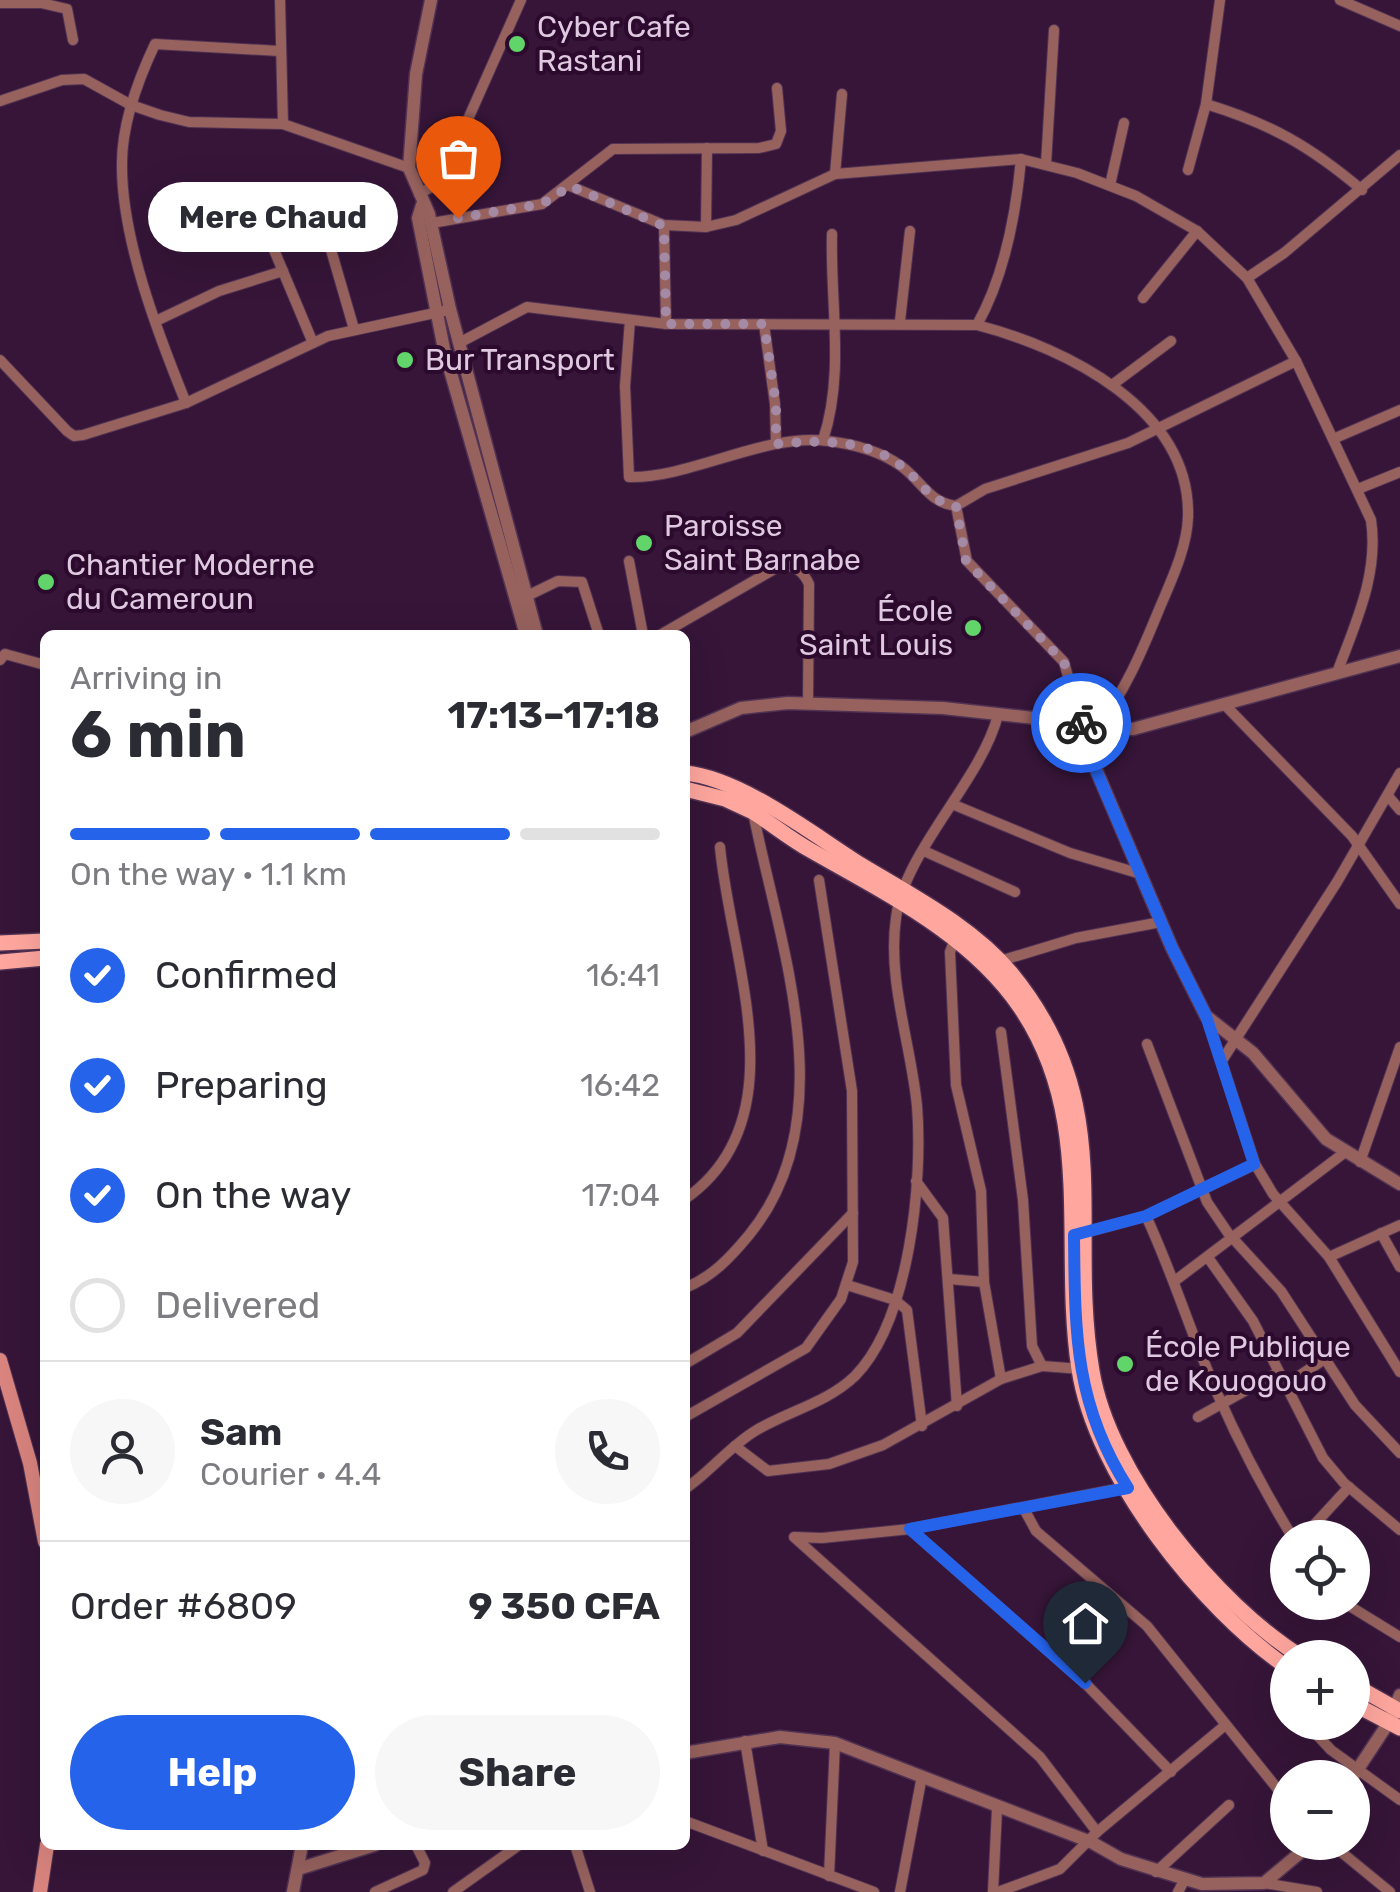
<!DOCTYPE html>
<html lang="en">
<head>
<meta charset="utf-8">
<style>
  :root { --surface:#fff; --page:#f7f7f7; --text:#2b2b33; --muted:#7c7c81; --line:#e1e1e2; --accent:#2563eb }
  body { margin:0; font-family:Rubik,sans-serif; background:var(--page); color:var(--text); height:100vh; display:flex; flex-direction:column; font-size:38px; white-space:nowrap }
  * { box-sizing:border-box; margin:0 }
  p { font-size:32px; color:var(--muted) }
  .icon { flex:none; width:55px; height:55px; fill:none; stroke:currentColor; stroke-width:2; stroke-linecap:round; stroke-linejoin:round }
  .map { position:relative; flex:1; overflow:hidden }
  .drawer { position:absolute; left:40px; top:630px; width:650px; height:1220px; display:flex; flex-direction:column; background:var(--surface); border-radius:15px; box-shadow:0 10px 40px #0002 }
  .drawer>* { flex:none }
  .controls { position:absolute; left:1270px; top:1520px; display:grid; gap:20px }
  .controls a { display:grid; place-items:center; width:100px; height:100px; border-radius:50%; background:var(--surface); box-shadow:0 10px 40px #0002; font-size:50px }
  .pin { position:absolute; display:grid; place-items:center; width:85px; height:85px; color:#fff; margin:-102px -42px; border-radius:50% 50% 50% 0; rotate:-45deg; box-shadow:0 0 10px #0007 }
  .pin .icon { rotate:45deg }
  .courier { position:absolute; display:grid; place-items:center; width:100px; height:100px; margin:-50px; border:8px solid #2563eb; border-radius:50%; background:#fff; color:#222; box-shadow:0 2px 12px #0007 }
  .bubble { position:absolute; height:70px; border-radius:35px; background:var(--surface); box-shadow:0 10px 40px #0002; font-size:32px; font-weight:700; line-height:70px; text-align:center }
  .head em { font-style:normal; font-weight:700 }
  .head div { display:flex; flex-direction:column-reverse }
  .head { display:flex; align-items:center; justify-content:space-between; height:170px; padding:0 30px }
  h1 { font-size:65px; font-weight:700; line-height:75px }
  .bar { display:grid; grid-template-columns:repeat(4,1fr); gap:15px 10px; align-content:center; height:120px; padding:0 30px }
  .bar i { height:12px; border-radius:8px; background:var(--line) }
  .bar .selected { background:var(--accent) }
  .bar p { grid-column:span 4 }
  .line { display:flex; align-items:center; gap:25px; padding:0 30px; border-top:2px solid var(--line) }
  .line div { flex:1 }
  .round { display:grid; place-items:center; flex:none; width:105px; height:105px; border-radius:52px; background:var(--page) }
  ol { padding:0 30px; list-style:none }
  li { display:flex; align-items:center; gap:30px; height:110px }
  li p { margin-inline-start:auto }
  li .icon { padding:10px; border-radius:50%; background:var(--accent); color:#fff; stroke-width:4 }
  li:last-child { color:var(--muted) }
  li i { width:55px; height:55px; border:5px solid var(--line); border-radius:50% }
  .cta { display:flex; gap:20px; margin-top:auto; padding:20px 30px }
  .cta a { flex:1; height:115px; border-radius:60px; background:var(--accent); color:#fff; font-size:40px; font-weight:700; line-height:115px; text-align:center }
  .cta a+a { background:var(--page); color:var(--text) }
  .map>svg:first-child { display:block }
</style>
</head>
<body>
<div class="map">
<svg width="1400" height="1892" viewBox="0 0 1400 1892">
  <rect width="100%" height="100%" fill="#361538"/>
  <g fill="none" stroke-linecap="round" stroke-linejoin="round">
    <!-- minor casing -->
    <g stroke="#513253" stroke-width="12">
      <g id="minor">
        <polyline points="280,0 283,124"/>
        <polyline points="1340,0 1400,26"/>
        <polyline points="0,3 41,3 67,9 73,40"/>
        <polyline points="0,101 62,80 84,79 131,105 160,115 189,122 283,124 409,168"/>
        <path d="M1206,104C1271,124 1310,146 1362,190"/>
        <polyline points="1046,164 1054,30"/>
        <polyline points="1188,170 1206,104 1220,0"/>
        <polyline points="835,174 842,94"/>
        <polyline points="1110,185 1124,123"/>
        <path d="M570,186L664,225L706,227L736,220L835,174L1021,159L1077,173L1136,196L1197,231L1247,278L1296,361L1371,520C1379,573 1356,622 1338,670"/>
        <polyline points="419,194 440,182 521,0"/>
        <polyline points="318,205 354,329"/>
        <polyline points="432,223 542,204 613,149 759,148 776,144 781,131 777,88"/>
        <polyline points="664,225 666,324"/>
        <polyline points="264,226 313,343"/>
        <polyline points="706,227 707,148"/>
        <polyline points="1247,278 1284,253 1400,155"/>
        <polyline points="1143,298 1197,231"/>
        <path d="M630,320L625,386L629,477C689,479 767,432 828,441C853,444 880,451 901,466C922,481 928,502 956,506"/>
        <polyline points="156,321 219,291 283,271"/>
        <polyline points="900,321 910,231"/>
        <polyline points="764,324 775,404 776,444"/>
        <path d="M977,325C1005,275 1016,214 1021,159"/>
        <path d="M459,343L527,307L666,324L977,325C1066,348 1191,409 1188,517C1187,549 1170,583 1158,612C1142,651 1124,694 1097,727"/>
        <polyline points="0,360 67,431 74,436 83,435 186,403 328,336 444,311"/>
        <polyline points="1112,385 1171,341"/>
        <path d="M186,403C158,334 121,238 122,163C122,123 138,80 155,44L279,51"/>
        <polyline points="1333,439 1400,410"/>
        <path d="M823,440C845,374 830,302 832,234"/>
        <polyline points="1358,489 1400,472"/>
        <polyline points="629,561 643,635"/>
        <polyline points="527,596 558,581 582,582 599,635"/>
        <path d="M660,635L783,564C796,567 803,571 809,584L808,703"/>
        <polyline points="0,660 5,654 45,665"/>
        <polyline points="1224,704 1352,836 1400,904"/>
        <polyline points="1081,724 1064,662 967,561 956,506 985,489 1128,443 1296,361"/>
        <polyline points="1388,796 1400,810"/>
        <polyline points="952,804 1070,853 1141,874"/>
        <polyline points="924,851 1015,892"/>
        <polyline points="955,939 950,952 956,1085 981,1191 984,1282 1001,1379"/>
        <polyline points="1000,961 1076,938 1161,922"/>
        <polyline points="1207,1017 1255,1164 1273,1194 1329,1257 1400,1372"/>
        <polyline points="1001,1032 1023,1200 1032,1346 1042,1366"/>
        <polyline points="1147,1044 1207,1202 1228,1233 1281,1291 1355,1405 1400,1453"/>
        <polyline points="1223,1059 1337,882 1400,773"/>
        <polyline points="1360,1162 1400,1047"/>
        <polyline points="916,1181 943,1218 957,1406"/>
        <path d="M685,1199C800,1119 730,959 720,847"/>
        <path d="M1146,1216C1167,1261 1182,1306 1200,1352C1225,1416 1257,1479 1293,1538"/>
        <polyline points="1381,1233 1400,1267"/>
        <polyline points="1080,1234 1146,1216 1255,1164"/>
        <polyline points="1329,1257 1400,1225"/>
        <polyline points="1209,1259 1253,1321 1323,1458 1344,1483 1400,1530"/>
        <polyline points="949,1279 984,1282"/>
        <polyline points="1176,1280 1344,1153"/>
        <polyline points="847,1285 895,1300 907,1310 922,1426"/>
        <path d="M685,1288C712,1277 730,1258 749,1235C846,1117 779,944 753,812"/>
        <polyline points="685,1364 737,1333 853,1213"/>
        <polyline points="1284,1386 1323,1360"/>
        <polyline points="685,1417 806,1348 841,1299 853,1262 852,1091 819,880"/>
        <polyline points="1198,1417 1277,1373"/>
        <polyline points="735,1446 768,1471 829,1464 883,1445 1001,1379 1042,1366 1081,1369"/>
        <path d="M685,1489C710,1472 729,1447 755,1431C788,1411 827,1403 855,1376C910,1320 923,1180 917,1106C911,1044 887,980 896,918C904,851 981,781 998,715"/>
        <polyline points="1024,1509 1036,1531 1147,1626 1288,1802"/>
        <polyline points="910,1529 1085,1683 1171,1772"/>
        <polyline points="1302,1538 1349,1487"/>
        <polyline points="1343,1602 1400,1637"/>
        <polyline points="1280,1687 1288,1701"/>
        <polyline points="1305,1722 1331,1750 1400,1800"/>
        <polyline points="745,1741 763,1851"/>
        <polyline points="685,1821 874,1892"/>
        <polyline points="1097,1832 1040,1757 794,1537 822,1538 910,1529 1128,1487"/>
        <polyline points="1329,1842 1390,1892"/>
        <polyline points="575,1845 590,1892"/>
        <polyline points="1156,1872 1229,1805"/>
        <polyline points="829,1876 835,1743"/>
        <polyline points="1264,1883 1317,1892"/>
        <polyline points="375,1892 423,1870 425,1863 416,1845"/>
        <polyline points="453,1892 519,1845"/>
        <polyline points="900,1892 922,1776"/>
        <polyline points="993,1892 997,1809"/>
        <polyline points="998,1892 1060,1869 1097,1832 1223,1727"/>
        <polyline points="1178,1892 1184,1881"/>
      </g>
    </g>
    <!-- tertiary casing -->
    <g stroke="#513253" stroke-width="15">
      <g id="tertiary">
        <polyline points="431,0 416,74 409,168 429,214 450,309 537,635"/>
        <polyline points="422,205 418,218 444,349 526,635"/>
        <polyline points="1081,724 1089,753 1172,948 1206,1016 1253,1053 1326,1139 1400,1184"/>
        <polyline points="685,732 741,708 788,703 943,708 1133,729 1400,656"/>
        <polyline points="685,1753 780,1737 835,1743 1091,1842 1121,1859 1202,1884 1264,1883 1313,1842"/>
        <polyline points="1352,1778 1389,1722 1400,1695"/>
        <polyline points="298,1869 375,1845"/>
        <polyline points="293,1892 302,1845"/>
      </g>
    </g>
    <!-- secondary casing -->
    <g stroke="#513253" stroke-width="16">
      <g id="secondary">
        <polyline points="0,1360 30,1463 45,1542"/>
        <polyline points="40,1892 47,1845"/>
      </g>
    </g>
    <!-- primary casing -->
    <g stroke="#513253" stroke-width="18">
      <g id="primary">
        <path d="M685,773C740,778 811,833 858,863C909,894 972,926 1011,973C1120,1106 1067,1223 1092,1371C1109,1474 1216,1604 1303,1658"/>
        <path d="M685,789L725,799L753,812C772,824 790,839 810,850C885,893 970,934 1020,1007C1096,1118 1060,1245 1079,1369C1095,1475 1201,1608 1288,1668"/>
        <polyline points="0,943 45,941"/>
        <polyline points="0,962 45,958"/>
        <polyline points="1352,1684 1400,1711"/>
        <polyline points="1352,1703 1400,1728"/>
      </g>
    </g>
    <!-- minor -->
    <use href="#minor" stroke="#97625e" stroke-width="10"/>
    <!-- tertiary -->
    <use href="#tertiary" stroke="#97625e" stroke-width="12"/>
    <!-- secondary -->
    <use href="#secondary" stroke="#d9847e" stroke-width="14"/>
    <!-- primary -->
    <use href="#primary" stroke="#ffa79f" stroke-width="15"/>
  </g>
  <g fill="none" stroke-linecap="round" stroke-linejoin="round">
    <!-- done -->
    <path stroke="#a48aa5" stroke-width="10" stroke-dasharray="0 18" d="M458,218L542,204L570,186L664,226L666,324H764L776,404V444C818,440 871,438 906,470C924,485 930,502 956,506L966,561L1064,662L1081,723"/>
    <!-- route -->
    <path stroke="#2563eb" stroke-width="12" d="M1081,723L1089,754L1172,948L1206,1016L1254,1164L1146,1216L1074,1235C1075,1331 1074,1404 1128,1488L910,1529L1085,1683"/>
  </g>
  <!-- markers -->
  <g fill="#61d46a" stroke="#2b0a2e" stroke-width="4">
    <circle cx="517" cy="44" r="10"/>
    <circle cx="405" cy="360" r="10"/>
    <circle cx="644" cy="543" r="10"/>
    <circle cx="46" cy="582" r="10"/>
    <circle cx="973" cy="628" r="10"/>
    <circle cx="1125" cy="1364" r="10"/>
  </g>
  <g text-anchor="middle" stroke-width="8" stroke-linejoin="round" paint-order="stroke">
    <!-- poi labels -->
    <g font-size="30" fill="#dfc9e0" stroke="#2b0a2e" text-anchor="start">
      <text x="537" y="37">Cyber Cafe<tspan x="537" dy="34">Rastani</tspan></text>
      <text x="425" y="370">Bur Transport</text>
      <text x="664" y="536">Paroisse<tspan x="664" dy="34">Saint Barnabe</tspan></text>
      <text x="66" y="575">Chantier Moderne<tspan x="66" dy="34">du Cameroun</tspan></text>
      <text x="953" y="621" text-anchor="end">École<tspan x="953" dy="34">Saint Louis</tspan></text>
      <text x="1145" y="1357">École Publique<tspan x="1145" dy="34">de Kouogouo</tspan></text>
    </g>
  </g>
</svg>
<div class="controls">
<a><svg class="icon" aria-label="locate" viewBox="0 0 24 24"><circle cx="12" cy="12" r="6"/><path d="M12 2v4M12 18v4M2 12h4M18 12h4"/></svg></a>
<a>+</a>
<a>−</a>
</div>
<div class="pin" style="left:458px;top:218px;background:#ea580c"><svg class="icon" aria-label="bag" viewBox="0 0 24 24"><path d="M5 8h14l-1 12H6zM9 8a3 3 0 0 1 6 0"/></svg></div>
<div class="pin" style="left:1085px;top:1683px;background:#1f2937"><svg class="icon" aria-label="home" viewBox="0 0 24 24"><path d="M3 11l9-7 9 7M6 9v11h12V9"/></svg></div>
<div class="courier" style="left:1081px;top:723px"><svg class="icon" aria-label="bike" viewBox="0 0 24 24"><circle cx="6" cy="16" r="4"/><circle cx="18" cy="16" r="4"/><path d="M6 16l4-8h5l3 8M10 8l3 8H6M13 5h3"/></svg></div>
<div class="bubble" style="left:148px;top:182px;width:250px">Mere Chaud</div>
<section class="drawer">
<div class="head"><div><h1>6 min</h1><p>Arriving in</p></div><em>17:13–17:18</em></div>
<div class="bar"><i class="selected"></i><i class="selected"></i><i class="selected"></i><i></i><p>On the way · 1.1 km</p></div>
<ol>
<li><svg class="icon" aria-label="check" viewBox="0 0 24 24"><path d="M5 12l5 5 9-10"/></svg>Confirmed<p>16:41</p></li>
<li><svg class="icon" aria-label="check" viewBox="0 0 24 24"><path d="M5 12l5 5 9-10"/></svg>Preparing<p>16:42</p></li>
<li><svg class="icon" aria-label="check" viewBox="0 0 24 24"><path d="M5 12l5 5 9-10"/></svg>On the way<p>17:04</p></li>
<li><i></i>Delivered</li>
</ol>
<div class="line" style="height:180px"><a class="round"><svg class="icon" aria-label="person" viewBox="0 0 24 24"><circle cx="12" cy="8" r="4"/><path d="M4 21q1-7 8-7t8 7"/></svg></a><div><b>Sam</b><p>Courier · 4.4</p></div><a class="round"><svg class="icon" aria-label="phone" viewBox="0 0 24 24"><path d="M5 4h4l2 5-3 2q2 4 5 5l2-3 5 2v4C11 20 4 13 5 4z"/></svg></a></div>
<div class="line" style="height:130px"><div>Order #6809</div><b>9 350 CFA</b></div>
<div class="cta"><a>Help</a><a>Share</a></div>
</section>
</div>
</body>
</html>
